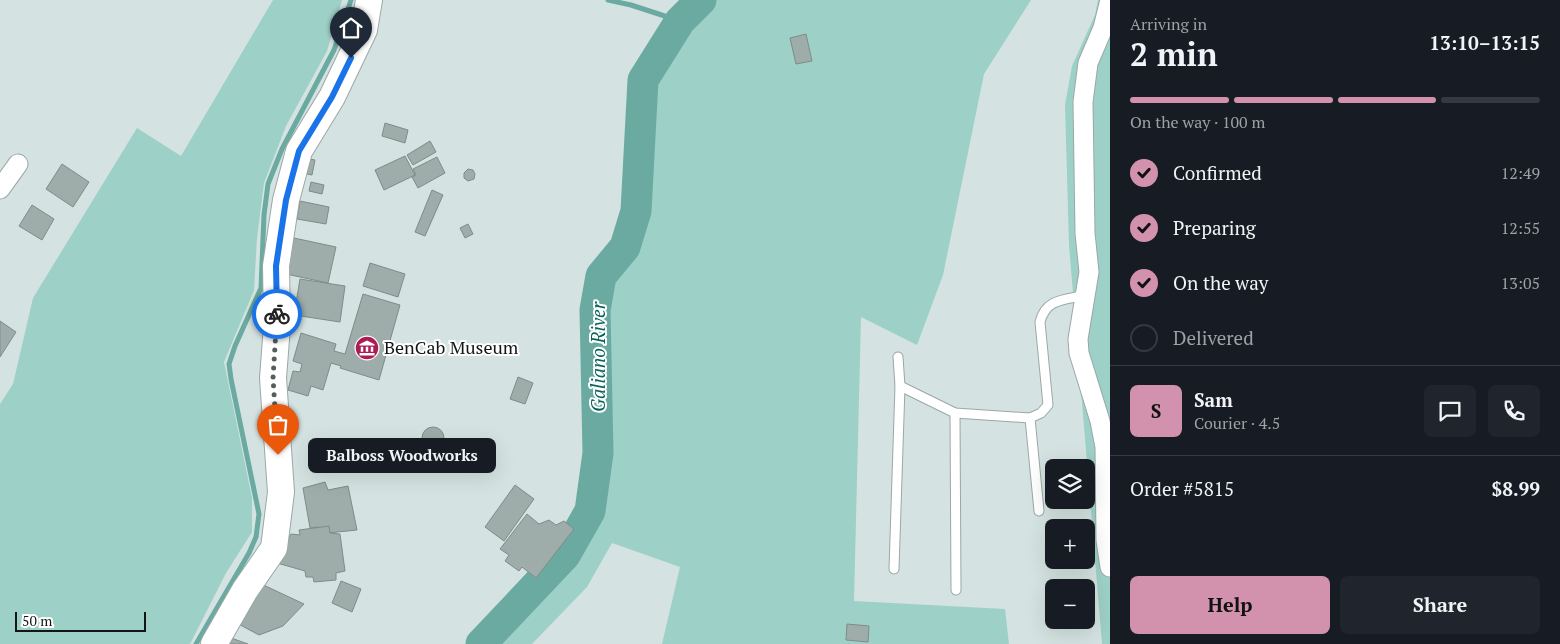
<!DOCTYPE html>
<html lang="en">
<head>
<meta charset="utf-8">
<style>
  :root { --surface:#171b24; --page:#20242c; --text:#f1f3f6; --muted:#9ea1a6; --line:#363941; --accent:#d292ad }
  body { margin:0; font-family:"PT Serif",serif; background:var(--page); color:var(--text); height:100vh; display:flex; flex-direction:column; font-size:19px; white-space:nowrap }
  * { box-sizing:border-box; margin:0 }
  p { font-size:16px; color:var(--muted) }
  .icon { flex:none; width:28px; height:28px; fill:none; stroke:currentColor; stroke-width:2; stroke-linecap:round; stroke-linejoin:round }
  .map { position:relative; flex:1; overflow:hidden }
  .details { display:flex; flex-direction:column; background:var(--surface); width:450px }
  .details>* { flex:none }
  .fabs { position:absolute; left:1045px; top:459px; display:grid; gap:10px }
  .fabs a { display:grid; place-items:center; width:50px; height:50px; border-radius:8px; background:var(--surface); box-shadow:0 5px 20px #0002; font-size:25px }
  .scale { position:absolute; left:15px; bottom:12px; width:131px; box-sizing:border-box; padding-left:5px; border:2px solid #121716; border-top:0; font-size:14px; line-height:18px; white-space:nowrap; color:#121716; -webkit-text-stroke:4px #fff; paint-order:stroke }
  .pin { position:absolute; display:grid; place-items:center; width:42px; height:42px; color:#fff; margin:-51px -21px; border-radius:50% 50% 50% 0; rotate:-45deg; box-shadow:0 0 5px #0007 }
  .pin .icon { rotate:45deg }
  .courier { position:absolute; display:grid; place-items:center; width:50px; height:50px; margin:-25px; border:4px solid #1a73e8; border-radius:50%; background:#fff; color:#222; box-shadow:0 1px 6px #0007 }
  .bubble { position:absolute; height:35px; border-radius:8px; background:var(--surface); box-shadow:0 5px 20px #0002; font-size:16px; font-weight:700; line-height:35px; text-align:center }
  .headline em { font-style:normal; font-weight:700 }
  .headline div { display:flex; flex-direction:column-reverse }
  .headline { display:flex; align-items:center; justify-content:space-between; height:85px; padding:0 20px }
  h1 { font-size:32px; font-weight:700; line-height:38px }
  .bar { display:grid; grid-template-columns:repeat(4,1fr); gap:8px 5px; align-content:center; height:60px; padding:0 20px }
  .bar i { height:6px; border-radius:4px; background:var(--line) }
  .bar .current { background:var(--accent) }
  .bar p { grid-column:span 4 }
  .line { display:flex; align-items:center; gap:12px; padding:0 20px; border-top:1px solid var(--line) }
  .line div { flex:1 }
  .round { display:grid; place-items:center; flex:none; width:52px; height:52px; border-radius:8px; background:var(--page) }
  ol { padding:0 20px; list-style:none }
  li { display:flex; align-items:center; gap:15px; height:55px }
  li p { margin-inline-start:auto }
  li .icon { padding:5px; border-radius:50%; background:var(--accent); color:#111; stroke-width:4 }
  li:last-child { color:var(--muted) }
  li i { width:28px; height:28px; border:2px solid var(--line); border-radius:50% }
  .primary-button { display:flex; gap:10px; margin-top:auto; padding:10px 20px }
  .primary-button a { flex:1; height:58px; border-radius:8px; background:var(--accent); color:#111; font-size:20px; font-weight:700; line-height:58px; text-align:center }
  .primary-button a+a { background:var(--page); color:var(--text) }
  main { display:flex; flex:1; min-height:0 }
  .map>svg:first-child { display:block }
</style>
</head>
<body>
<main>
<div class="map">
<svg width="1110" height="644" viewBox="0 0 1110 644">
  <rect width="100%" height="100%" fill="#d4e3e1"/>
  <!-- green -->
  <g fill="#9dd0c7">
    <polygon points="273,0 342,0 327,51 286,126 264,183 257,238 254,290 224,362 252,498 252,532 226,573 190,644 0,644 0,404 13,384 33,298 137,128 181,156"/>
    <polygon points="701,0 1031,0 984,74 943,275 917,345 861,317 854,601 1005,609 1009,644 662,644 680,567 612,543 587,587 532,644 481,644 565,555 589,511 598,453 595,310 601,276 625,247 636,211 643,80 680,21"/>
    <polygon points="1098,0 1110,0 1110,644 1102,644 1069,245 1065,105 1072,66 1095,15"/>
  </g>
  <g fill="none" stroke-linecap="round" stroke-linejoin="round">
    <!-- stream -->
    <g stroke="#6aaaa1" stroke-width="5">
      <polyline points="608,0 631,5 680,21"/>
      <polyline points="196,644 249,553 256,537 259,514 231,379 229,364 235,346 261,288 264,215 268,184 282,149 334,50 351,0"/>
    </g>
    <!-- river -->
    <polyline stroke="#6aaaa1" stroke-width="31" points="481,644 565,555 590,511 598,453 595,310 601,276 625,247 636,211 643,80 680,21 701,0"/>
  </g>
  <!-- building -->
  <g fill="#9eadaa" stroke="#7e8c89">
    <polygon points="806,34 812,61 796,64 790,38"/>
    <polygon points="385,123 408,130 405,143 382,136"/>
    <polygon points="430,141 436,152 413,165 407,155"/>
    <polygon points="405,156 415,175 384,190 375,170"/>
    <polygon points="437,157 445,173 418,188 412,177 416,175 413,169"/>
    <polygon points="305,158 315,160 312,175 302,173"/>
    <polygon points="62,164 89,182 73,207 46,189"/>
    <polygon points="468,169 473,170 475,174 474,179 468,181 464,178 464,173"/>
    <polygon points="311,182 324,185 322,194 309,191"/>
    <polygon points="432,190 443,195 425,236 415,232"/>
    <polygon points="300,201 329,207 326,224 297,219"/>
    <polygon points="32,205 54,219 42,240 19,226"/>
    <polygon points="468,224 473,234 465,238 460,228"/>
    <polygon points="294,238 336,247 328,283 286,274"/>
    <polygon points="370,263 405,274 398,297 363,286"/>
    <polygon points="300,279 345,286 340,322 294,315"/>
    <polygon points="363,294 400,305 379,380 340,368 341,366 331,363 323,390 311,386 308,396 288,390 293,371 300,372 302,364 293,361 301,333 336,344 334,351 345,354"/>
    <polygon points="0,321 16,332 0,357"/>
    <polygon points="518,377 533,383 525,404 510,399"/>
    <circle cx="433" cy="438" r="11"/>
    <polygon points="325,482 328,490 348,486 357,530 318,534 318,527 310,528 303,488"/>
    <polygon points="515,485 534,499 504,541 485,527"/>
    <polygon points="527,514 539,524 549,520 556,525 564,521 574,529 536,578 522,567 519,571 505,561 509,555 500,549"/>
    <polygon points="329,526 330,533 340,534 345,571 336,573 336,580 314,582 313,577 306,577 305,571 277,563 291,534 300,535 299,530"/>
    <polygon points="341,581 361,589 352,612 332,603"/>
    <polygon points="257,582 304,604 283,626 259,635 231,620"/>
    <polygon points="847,624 869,626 868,642 846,640"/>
    <polygon points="231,638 248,644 229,644"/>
  </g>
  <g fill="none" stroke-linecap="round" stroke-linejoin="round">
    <!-- lane casing -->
    <g stroke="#9aa8a6" stroke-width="11">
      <g id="lane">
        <path d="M900,386L955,413L1030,418L1041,413L1048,405L1040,322C1046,298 1065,300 1086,295"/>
        <polyline points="955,413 956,590"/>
        <polyline points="1030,418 1039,511"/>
        <polyline points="894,569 900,386 898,357"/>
      </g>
    </g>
    <!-- street casing -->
    <g stroke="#9aa8a6" stroke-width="21">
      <g id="street">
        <polyline points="1110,0 1103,28 1088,63 1083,102 1085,233 1089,272 1078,339 1079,353 1100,421 1105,447 1106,540 1110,567"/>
        <polyline points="0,189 18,164"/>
      </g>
    </g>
    <!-- secondary casing -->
    <g stroke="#9aa8a6" stroke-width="28">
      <polyline id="secondary" points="214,644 245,590 274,548 281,492 273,378 277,326 276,266 286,200 299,151 332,97 364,30 369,0"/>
    </g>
    <!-- lane -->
    <use href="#lane" stroke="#fff" stroke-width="9"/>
    <!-- street -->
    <use href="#street" stroke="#fff" stroke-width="19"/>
    <!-- secondary -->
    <use href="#secondary" stroke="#fff" stroke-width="26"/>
  </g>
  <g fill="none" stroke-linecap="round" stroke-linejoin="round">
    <!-- done -->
    <polyline stroke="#565e5d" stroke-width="5" stroke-dasharray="0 9" points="277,314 273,378 278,455"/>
    <!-- route -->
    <polyline stroke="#1a73e8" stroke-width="6" points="277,314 276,266 286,200 299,151 332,97 351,58"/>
  </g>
  <!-- icons -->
  <defs>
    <g id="museum-disc" transform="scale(1.25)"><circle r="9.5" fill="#ab1b54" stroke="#fff"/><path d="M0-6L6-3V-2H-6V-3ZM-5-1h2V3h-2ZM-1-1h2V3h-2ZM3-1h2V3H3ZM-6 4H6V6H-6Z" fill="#fff"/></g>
  </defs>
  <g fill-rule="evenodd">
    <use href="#museum-disc" x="367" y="348"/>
  </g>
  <g text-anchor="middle" stroke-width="4" stroke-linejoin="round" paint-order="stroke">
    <!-- poi labels -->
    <g font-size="18" fill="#121716" stroke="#fff" text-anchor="start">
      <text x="384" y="354">BenCab Museum</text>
    </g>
    <!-- water labels -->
    <g font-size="19" font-style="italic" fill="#08645b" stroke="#fff">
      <text transform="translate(598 357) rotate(-90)" y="7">Galiano River</text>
    </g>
  </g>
</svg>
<div class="fabs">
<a><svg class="icon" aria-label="layers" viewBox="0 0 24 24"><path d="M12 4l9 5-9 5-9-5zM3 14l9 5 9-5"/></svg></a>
<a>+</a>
<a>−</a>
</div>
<div class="scale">50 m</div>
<div class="pin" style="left:278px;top:455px;background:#ea580c"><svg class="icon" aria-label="bag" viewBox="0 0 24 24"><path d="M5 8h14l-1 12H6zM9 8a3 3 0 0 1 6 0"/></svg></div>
<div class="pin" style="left:351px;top:58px;background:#1f2937"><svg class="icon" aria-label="home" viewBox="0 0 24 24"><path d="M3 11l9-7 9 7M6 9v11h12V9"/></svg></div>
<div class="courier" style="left:277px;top:314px"><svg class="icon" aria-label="bike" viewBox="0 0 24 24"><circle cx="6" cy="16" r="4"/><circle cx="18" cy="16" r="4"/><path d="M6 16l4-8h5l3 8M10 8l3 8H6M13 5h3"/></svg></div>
<div class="bubble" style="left:308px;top:438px;width:188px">Balboss Woodworks</div>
</div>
<section class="details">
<div class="headline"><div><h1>2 min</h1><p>Arriving in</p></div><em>13:10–13:15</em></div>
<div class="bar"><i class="current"></i><i class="current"></i><i class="current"></i><i></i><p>On the way · 100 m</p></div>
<ol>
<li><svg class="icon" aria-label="check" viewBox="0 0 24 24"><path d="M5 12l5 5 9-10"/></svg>Confirmed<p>12:49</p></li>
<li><svg class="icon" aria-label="check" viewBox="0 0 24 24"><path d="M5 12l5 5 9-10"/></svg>Preparing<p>12:55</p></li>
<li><svg class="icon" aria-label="check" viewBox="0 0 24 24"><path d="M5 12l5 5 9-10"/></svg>On the way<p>13:05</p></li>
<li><i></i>Delivered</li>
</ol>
<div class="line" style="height:90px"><b class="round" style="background:var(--accent);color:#111">S</b><div><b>Sam</b><p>Courier · 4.5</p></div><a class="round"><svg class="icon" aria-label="chat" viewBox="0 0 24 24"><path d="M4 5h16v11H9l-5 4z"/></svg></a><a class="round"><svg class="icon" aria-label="phone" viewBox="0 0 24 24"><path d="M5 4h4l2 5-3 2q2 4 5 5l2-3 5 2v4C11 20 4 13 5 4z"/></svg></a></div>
<div class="line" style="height:65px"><div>Order #5815</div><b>$8.99</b></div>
<div class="primary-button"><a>Help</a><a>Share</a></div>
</section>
</main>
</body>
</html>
